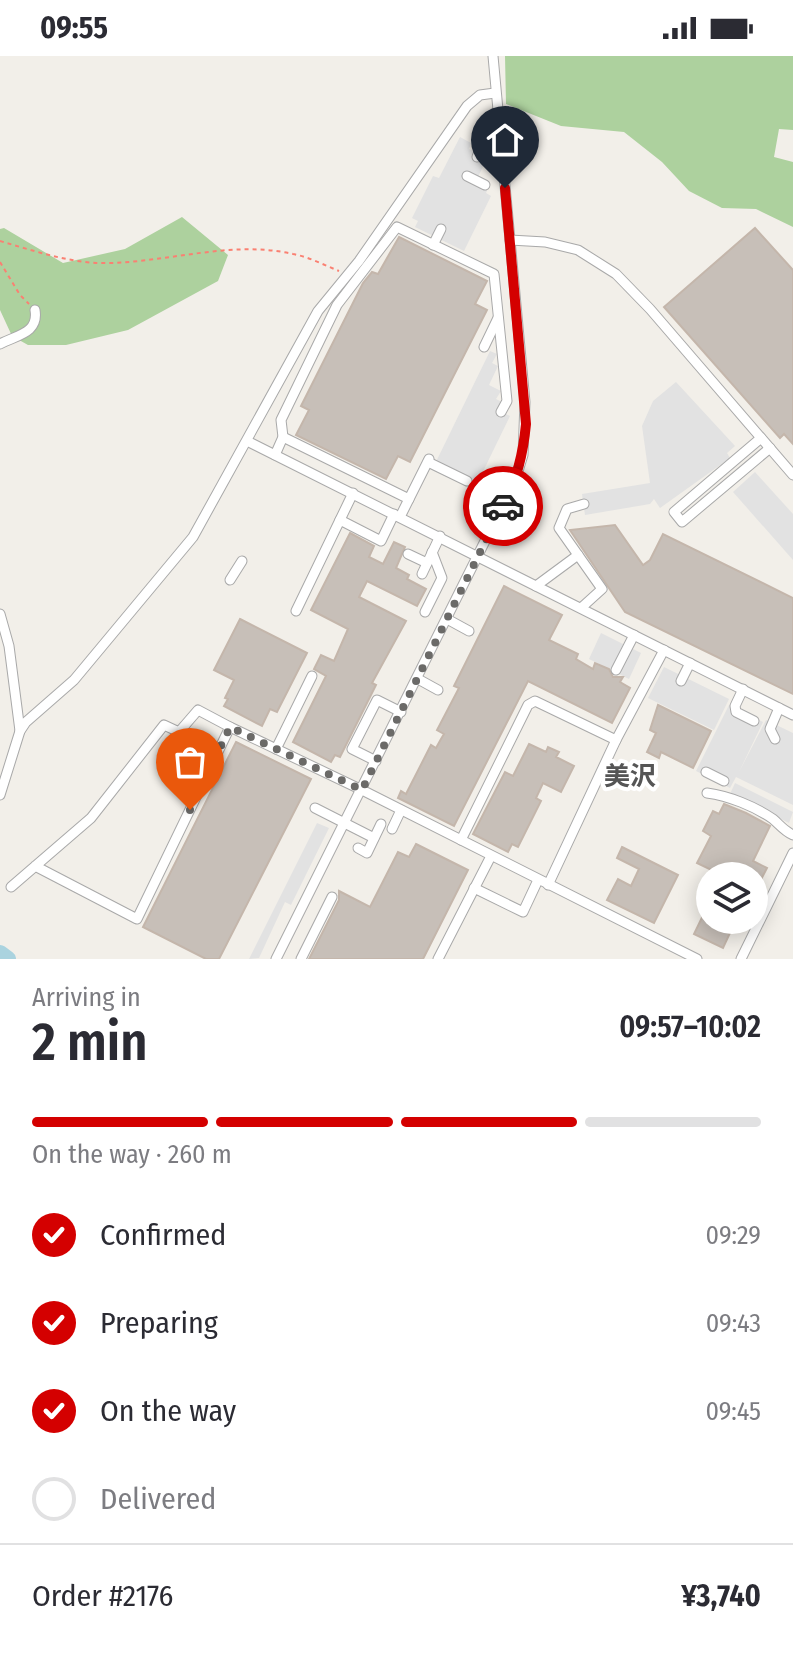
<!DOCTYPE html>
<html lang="en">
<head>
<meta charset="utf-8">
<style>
  :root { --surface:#fff; --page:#f2f2f3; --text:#2b2b33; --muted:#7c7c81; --line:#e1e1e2; --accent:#d40000 }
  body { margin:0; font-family:"Fira Sans Condensed","Noto Sans JP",sans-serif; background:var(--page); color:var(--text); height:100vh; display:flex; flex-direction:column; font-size:30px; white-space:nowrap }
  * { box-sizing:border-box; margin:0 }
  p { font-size:26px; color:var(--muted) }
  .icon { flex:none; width:44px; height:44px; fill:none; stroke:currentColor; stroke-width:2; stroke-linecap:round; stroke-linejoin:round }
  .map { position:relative; height:903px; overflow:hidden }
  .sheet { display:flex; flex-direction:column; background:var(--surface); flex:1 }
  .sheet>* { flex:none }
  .fabs { position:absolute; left:696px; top:806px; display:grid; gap:16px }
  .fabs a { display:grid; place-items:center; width:72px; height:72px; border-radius:50%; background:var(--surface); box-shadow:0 4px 20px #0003; font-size:40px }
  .pin { position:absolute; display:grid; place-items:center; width:68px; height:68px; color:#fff; margin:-82px -34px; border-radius:50% 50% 50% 0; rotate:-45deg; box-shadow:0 0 8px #0007 }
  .pin .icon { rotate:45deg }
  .courier { position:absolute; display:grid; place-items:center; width:80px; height:80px; margin:-40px; border:6px solid #d40000; border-radius:50%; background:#fff; color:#222; box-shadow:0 2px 10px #0007 }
  .overview em { font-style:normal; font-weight:600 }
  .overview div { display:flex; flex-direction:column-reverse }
  .overview { display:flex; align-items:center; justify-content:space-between; height:136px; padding:0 32px }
  h1 { font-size:52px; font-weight:600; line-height:60px }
  .bar { display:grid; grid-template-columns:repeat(4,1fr); gap:12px 8px; align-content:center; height:96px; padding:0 32px }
  .bar i { height:10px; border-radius:6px; background:var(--line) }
  .bar .on { background:var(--accent) }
  .bar p { grid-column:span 4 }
  .line { display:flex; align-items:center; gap:20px; padding:0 32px; border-top:2px solid var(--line) }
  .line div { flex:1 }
  ol { padding:0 32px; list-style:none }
  li { display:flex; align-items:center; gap:24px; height:88px }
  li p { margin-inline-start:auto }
  li .icon { padding:8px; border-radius:50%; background:var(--accent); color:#fff; stroke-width:4 }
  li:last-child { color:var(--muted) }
  li i { width:44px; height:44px; border:4px solid var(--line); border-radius:50% }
  .status { display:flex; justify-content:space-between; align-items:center; height:56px; padding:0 40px; background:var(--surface); direction:ltr }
  .status svg { height:22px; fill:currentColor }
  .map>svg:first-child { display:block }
</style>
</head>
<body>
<div class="status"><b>09:55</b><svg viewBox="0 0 49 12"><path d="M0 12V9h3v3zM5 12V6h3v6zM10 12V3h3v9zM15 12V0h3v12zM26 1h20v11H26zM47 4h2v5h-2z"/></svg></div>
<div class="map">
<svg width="793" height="903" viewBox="0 0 793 903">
  <rect width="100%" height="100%" fill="#f2efe9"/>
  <!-- forest -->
  <g fill="#add19e">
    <polygon points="505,0 793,0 793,74 779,73 774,101 793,106 793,171 756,153 722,152 689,135 662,106 624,76 561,70 506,48"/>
    <polygon points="182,161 228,199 218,225 128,274 66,289 28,289 12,280 0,254 0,173 4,172 63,207 125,193"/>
  </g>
  <!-- parking -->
  <g fill="#e2e2e2">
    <polygon points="460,81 471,87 469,93 487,102 478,121 490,128 486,137 491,140 464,195 415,171 418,165 412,162 433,120 439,122"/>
    <polygon points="490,295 497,298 492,307 498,310 489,329 501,335 496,343 502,346 498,354 510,360 474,434 432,414"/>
    <polygon points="676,326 735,390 727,397 730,402 660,452 654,443 650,448 585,459 582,438 650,427 642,370 653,345"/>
    <polygon points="755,416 793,458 793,504 733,436"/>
    <polygon points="601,577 641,597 629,623 589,603"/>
    <polygon points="664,611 729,643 714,674 648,642"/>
    <polygon points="729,649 763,666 739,716 766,664 793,677 793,749 736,721 730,732 696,715"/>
    <polygon points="735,727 793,756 789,767 730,738"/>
    <polygon points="317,767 329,772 291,849 285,846 259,902 249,903"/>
  </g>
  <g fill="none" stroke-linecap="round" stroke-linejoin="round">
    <!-- river -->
    <polyline stroke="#aad3df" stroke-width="16" points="0,897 8,903"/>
  </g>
  <!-- building -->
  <g fill="#c7bfb8" stroke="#c4b6ab" stroke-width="2">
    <polygon points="755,172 793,214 793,388 784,378 780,382 664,251"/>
    <polygon points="399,181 487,225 475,248 487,254 410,406 398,400 386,423 296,379 309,354 301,350 363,227 372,216 378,218"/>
    <polygon points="615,469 643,509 650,504 663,478 793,542 793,638 625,556 570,474"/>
    <polygon points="350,477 374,490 369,501 383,508 394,486 405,491 396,512 409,519 407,523 426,533 417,550 367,525 359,541 406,565 372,627 376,629 340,701 335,699 331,706 293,686 326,620 314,613 321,599 334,605 348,573 311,554"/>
    <polygon points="504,530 562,559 549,584 578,598 576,603 593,613 595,607 609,613 613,621 623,621 620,626 630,632 612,667 528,625 454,770 398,742 401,735 406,738 431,689 436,692 441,683 444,678 437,674 459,632 454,630"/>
    <polygon points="240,563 307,597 277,656 270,653 262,670 224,650 228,643 225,642 234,624 214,614"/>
    <polygon points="658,649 711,675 693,712 661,696 659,702 647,696 656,677 650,674"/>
    <polygon points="236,686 311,723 219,903 206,903 143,871"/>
    <polygon points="529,688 546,696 548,691 559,696 556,701 574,710 561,736 543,727 536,742 541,745 518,791 512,788 508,796 473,778 505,716 513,720"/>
    <polygon points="724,748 746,757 770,770 753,805 767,812 754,837 754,820 724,820 697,807 711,780 703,775 713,755 719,758"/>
    <polygon points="416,788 468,814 423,903 309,903 339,844 339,835 370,851 398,796 409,801"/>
    <polygon points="622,791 678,819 654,867 607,844 618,823 631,830 639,813 617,802"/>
    <polygon points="710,845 710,864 736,864 723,892 694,878"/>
  </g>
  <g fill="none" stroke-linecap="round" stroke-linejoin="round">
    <!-- minor casing -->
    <g stroke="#a9a9a9" stroke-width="11">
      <g id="minor">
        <polyline points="477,101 485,81 500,80"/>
        <polyline points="467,120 485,129"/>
        <polyline points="510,184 545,186 578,194 616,218 650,253 793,419"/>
        <polyline points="433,189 441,173"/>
        <path d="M0,288C17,279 39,277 35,254"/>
        <polyline points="484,291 498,262"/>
        <polyline points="283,381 409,443"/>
        <polyline points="761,382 674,456 682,466 770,392"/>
        <polyline points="247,385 793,659"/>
        <polyline points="275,399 283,381 281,364 337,249 397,171 494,218 507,345 501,356"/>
        <polyline points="428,406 467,425"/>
        <polyline points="400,461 429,403"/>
        <polyline points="340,464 381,485 394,458"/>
        <polyline points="408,498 427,507"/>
        <polyline points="422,518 440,480"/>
        <polyline points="230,524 242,505"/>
        <polyline points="536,530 578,499"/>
        <polyline points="581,552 602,533 559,472 567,453 584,448"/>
        <polyline points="296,555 353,437"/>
        <polyline points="425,556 442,522 432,496"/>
        <polyline points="0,558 9,590 20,675"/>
        <polyline points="447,563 469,575"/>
        <polyline points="616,614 634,579"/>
        <polyline points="418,623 438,634"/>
        <polyline points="681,625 690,607"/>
        <polyline points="743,633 735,650 736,656 754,665"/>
        <polyline points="230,671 362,734 697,903"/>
        <polyline points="775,683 770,673 779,652"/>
        <polyline points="276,693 312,620"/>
        <polyline points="376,705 352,693 377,644 401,656"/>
        <polyline points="706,716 724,725"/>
        <path d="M707,737C729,740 754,750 773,763C780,769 784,775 793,779"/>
        <polyline points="0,739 20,675 26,666 74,624 193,481 318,255 359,205 467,50 480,39 495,37"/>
        <polyline points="315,752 374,782"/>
        <polyline points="392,773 401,754"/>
        <polyline points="461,784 528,649 535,645 616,684"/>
        <polyline points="358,792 367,797 381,768"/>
        <polyline points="548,829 616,684 664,594"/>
        <polyline points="11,831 91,762 164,669 179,676 198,654 230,671 137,863 35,810"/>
        <polyline points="474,832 523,856 538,824"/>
        <polyline points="276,903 515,425 523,399 525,346 493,0"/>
        <polyline points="301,903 332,841"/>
        <polyline points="438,903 491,800"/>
        <polyline points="741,903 793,797"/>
      </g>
    </g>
    <!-- path -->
    <g stroke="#fa8072" stroke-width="2" stroke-dasharray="4 4" stroke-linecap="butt">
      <path d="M0,185C31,194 64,205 96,207C161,209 229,183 293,198C309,201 324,209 339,215"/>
      <polyline points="0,206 20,239 29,248"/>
    </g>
    <!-- minor -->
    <use href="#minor" stroke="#fff" stroke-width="9"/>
  </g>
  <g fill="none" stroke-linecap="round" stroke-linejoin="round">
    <!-- done -->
    <polyline stroke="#6b6a68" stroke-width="8" stroke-dasharray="0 14.4" points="190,754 230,671 362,734 503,450"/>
    <!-- route -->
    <path stroke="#d40000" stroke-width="10" d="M503,450C517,422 523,399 526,368L505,132"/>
  </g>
  <g text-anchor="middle" stroke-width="8" stroke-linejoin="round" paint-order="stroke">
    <!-- quarter labels -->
    <g font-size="26" font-weight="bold" fill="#555" stroke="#fff">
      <text x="630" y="729">美沢</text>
    </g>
  </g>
</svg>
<div class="fabs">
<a><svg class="icon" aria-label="layers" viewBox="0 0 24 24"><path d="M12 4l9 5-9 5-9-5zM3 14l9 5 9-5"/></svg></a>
</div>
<div class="pin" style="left:190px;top:754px;background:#ea580c"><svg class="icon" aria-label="bag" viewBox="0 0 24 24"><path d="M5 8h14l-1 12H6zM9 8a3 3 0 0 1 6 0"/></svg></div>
<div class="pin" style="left:505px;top:132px;background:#1f2937"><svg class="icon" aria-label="home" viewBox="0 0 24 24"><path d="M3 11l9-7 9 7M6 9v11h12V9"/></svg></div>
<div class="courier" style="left:503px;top:450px"><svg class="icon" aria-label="car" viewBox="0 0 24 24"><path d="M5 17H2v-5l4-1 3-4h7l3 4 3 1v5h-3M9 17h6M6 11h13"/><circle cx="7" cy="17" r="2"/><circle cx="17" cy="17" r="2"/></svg></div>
</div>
<section class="sheet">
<div class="overview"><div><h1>2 min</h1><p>Arriving in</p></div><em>09:57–10:02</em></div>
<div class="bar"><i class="on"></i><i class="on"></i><i class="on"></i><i></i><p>On the way · 260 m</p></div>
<ol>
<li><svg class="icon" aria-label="check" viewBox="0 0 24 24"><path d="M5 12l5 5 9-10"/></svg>Confirmed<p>09:29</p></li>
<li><svg class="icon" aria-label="check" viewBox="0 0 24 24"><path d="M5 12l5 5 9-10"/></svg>Preparing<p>09:43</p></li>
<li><svg class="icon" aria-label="check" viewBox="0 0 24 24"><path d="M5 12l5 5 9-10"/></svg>On the way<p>09:45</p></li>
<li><i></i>Delivered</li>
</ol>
<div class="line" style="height:104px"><div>Order #2176</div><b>¥3,740</b></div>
</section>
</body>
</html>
